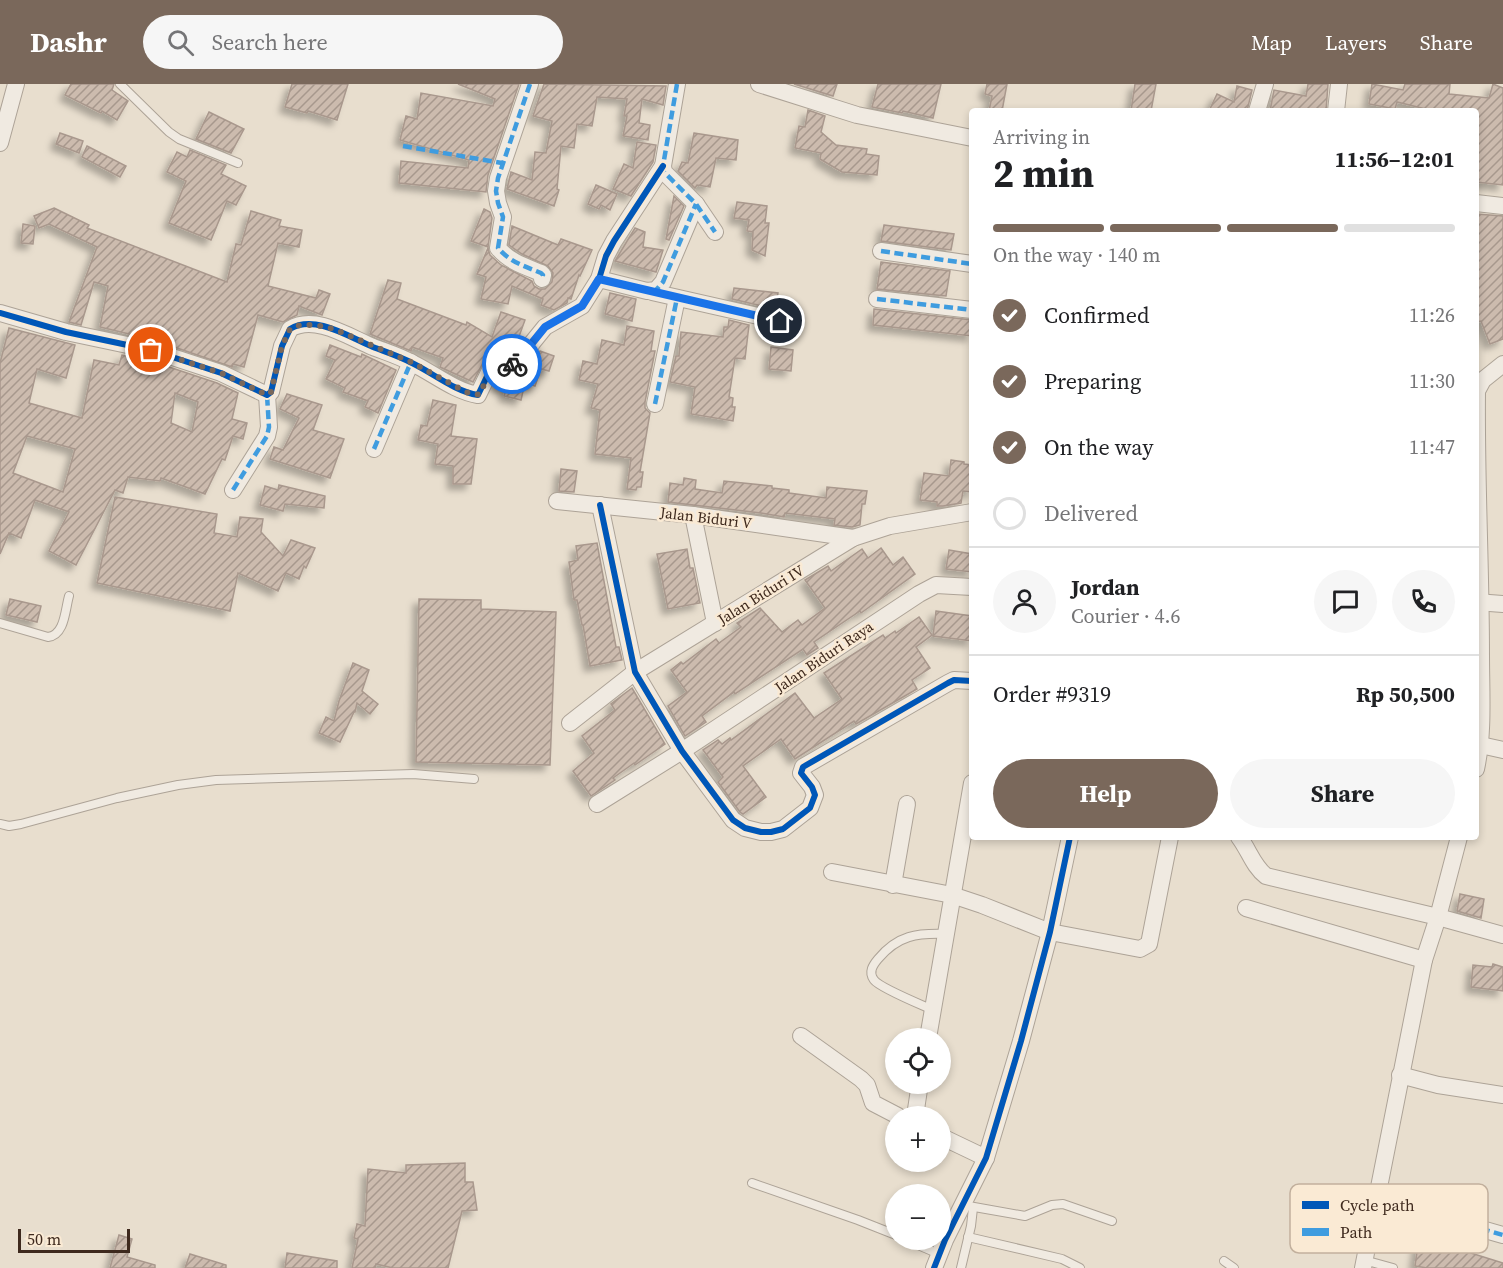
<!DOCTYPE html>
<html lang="en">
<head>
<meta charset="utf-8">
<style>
  :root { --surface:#fff; --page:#f6f6f6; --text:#202124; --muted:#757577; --line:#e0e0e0; --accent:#7a685b }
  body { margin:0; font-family:"Source Serif 4",serif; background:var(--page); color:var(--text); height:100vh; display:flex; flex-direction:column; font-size:22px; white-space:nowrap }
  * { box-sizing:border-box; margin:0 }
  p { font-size:20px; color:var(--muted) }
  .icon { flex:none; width:33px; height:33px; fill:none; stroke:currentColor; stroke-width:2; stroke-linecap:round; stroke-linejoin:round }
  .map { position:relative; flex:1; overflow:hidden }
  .side { position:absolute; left:969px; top:24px; width:510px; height:732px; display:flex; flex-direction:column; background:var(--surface); border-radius:6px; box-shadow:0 3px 9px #0003 }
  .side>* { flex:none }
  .tools { position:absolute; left:885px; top:944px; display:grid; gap:12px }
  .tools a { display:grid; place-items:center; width:66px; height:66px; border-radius:50%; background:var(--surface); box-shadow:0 3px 9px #0003; font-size:30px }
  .scale { position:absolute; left:18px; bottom:15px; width:112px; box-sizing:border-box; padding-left:6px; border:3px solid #3e291d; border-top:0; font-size:16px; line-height:21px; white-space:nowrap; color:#3e291d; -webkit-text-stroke:4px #faead4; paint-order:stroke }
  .pin { position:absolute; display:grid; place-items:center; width:51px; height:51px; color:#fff; margin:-26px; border:3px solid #fff; border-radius:50%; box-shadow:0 2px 6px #0007 }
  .courier { position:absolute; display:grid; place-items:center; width:60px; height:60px; margin:-30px; border:4px solid #1a73e8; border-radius:50%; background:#fff; color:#222; box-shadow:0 2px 8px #0007 }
  .headline em { font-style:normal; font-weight:700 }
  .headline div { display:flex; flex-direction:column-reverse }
  .headline { display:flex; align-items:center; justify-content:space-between; height:102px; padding:0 24px }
  h1 { font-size:39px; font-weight:700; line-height:45px }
  .bar { display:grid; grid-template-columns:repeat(4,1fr); gap:9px 6px; align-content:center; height:72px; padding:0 24px }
  .bar i { height:8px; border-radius:4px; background:var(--line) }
  .bar .on { background:var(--accent) }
  .bar p { grid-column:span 4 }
  .line { display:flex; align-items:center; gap:15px; padding:0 24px; border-top:2px solid var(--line) }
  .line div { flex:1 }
  .round { display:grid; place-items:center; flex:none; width:63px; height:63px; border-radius:32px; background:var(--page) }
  ol { padding:0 24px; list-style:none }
  li { display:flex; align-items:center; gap:18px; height:66px }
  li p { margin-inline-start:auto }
  li .icon { padding:6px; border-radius:50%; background:var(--accent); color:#fff; stroke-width:4 }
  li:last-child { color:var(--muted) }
  li i { width:33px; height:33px; border:3px solid var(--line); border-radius:50% }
  .action { display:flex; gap:12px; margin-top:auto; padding:12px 24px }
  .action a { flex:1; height:69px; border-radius:36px; background:var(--accent); color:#fff; font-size:24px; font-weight:700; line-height:69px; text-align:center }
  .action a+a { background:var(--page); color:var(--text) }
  header { display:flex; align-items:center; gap:36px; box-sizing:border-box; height:84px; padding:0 30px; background:var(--accent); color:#fff }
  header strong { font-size:28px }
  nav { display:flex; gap:33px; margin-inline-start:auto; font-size:21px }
  .search { width:420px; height:54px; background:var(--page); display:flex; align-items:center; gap:15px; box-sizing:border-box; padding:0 21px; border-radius:33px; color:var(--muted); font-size:22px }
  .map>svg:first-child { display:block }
</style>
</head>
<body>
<header>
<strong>Dashr</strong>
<div class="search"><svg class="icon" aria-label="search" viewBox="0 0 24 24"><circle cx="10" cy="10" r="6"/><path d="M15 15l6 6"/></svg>Search here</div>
<nav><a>Map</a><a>Layers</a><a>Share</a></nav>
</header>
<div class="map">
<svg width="1503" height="1184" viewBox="0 0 1503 1184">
  <defs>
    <pattern id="building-hatch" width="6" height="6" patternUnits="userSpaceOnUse" patternTransform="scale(1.5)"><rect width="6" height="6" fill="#ccbbae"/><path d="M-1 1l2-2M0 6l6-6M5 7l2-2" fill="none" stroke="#a7988d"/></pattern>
    <filter id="shadow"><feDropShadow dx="-5.5" dy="5.5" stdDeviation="3" flood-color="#0004"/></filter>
  </defs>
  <rect width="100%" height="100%" fill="#e8dece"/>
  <!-- building -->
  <g fill="url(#building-hatch)" stroke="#a9988d" stroke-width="1.5" fill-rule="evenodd" filter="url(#shadow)">
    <polygon points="71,0 114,0 112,6 128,17 117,36 102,27 101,29 65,11"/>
    <polygon points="292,0 348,0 337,36 308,27 307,29 285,23"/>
    <polygon points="458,0 519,0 488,91 486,108 399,99 401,77 468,84 469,76 400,56 406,32 417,35 421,9 493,22 495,15"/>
    <polygon points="544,0 666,2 663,21 642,15 639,39 650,41 648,56 623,52 627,32 624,32 627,15 597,13 592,42 577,40 574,64 561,62 557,105 559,106 554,122 507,105 511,88 532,96 535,68 546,69 552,37 533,32"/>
    <polygon points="794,0 837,0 833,12"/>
    <polygon points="878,0 941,0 933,34 903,27 902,29 872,23"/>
    <polygon points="987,0 1007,0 1002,27 989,27 992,12 985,10"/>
    <polygon points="1135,0 1156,0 1151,27 1131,27"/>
    <polygon points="1308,0 1328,0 1326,27 1270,27 1274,6 1306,12"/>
    <polygon points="1372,0 1403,6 1405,0 1450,0 1449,10 1489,14 1493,0 1503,4 1503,101 1476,98 1476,27 1426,27 1426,25 1397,18 1395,25 1369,20"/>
    <polygon points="1237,2 1252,6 1247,27 1209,27 1217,10 1234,18"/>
    <polygon points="808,26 825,32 821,48 836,61 867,65 866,70 879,72 877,91 842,88 820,75 821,69 795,64 799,42 805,43"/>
    <polygon points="209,28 244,45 231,69 196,55"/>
    <polygon points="60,49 83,57 79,69 56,60"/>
    <polygon points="694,49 738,56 736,76 716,74 710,103 697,101 695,104 678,87 682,78 688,79"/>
    <polygon points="637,58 656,61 653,78 631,112 613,105 624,80 633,84"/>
    <polygon points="87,62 126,82 120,93 82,73"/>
    <polygon points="190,66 226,81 221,90 246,102 236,121 227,117 211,156 169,139 186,97 167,88 177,68 187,73"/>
    <polygon points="596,101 617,110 610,126 601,121 599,125 588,120"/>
    <polygon points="674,112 684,122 669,156 666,155"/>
    <polygon points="737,118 767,122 765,139 769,139 765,172 752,166 753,148 747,147 749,136 734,134"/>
    <polygon points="54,124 89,141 87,144 227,198 236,160 241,161 251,127 281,136 279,142 302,146 299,163 278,159 268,202 316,214 319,206 330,210 322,231 299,222 297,231 283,238 258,231 244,283 233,280 232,283 154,256 100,243 108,202 94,198 81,241 69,238 97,163 49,140 39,144 34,132"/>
    <polygon points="484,125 490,128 492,134 488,163 471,157"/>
    <polygon points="1476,130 1503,132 1503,255 1490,260 1481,237 1476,238"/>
    <polygon points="23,140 35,142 33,160 21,159"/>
    <polygon points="884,141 954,150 951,166 881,157"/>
    <polygon points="512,142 558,161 561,155 592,166 580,192 579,191 571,215 568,214 567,219 554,226 541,221 543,215 512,202 508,220 481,215 486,193 477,190 488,164 490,171 501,181 532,197 534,202 539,205 545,205 552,198 553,189 548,182 522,170 509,161"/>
    <polygon points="635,144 645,148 643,163 663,166 656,188 615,177"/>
    <polygon points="881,178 950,187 946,212 877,205"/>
    <polygon points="388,196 401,199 397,215 466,241 467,238 492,253 501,228 525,236 517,258 520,259 515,270 499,270 486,273 473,298 440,283 443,274 412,263 411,267 370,250"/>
    <polygon points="734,204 778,209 775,225 732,215"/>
    <polygon points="610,209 636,215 632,237 605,230"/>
    <polygon points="874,225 972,236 972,252 873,241"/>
    <polygon points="729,236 749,241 745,275 735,274 729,313 733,314 732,323 735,323 733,337 691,330 695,303 670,298 676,272 679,272 681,248 723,253 724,243 728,243"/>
    <polygon points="627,242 654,247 651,267 655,267 645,318 645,324 650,329 640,388 643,388 641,403 637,403 636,406 627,405 631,374 595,370 600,326 591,324 598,300 579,296 583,277 597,280 602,256 624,261"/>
    <path d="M9,244L75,261L66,294L37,285L29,319L82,334L94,276L119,281L122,271L148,276L217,299L238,309L232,335L247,339L243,355L233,352L225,376L222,375L205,410L161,394L160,397L128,393L123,409L115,406L76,481L49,467L69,428L35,416L21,454L9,449L0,470V279ZM175,309L198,318L192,348L171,339ZM27,352L75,365L63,408L13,389Z"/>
    <polygon points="330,261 361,273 362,270 396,286 378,329 365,323 368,317 343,308 345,304 326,295 335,276 326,272"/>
    <polygon points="771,263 793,266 791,287 769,285"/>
    <polygon points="540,267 554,272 549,287 541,285 535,302 525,299 521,316 504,312 506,306 495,300 499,291 527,289 531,285"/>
    <polygon points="287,310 322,321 313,346 344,355 330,394 270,375 274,363 283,366 299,334 280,325"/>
    <polygon points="433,316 456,321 451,352 477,355 471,400 453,400 453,382 435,380 438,360 418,356 421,341 427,342"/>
    <polygon points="951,376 964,378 964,380 972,381 972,408 963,407 961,419 943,422 937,422 937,418 920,416 924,389 949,392"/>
    <polygon points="561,385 577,387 574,408 559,407"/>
    <polygon points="684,394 696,396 695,405 722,409 724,397 772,402 772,404 789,406 789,409 826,414 827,403 867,407 865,420 862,420 860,441 852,443 834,441 835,435 785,429 784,433 761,429 668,418 670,399 683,401"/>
    <polygon points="279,401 325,412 324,424 285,420 283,427 260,421 265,402 278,406"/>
    <polygon points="115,413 217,430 214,449 237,453 240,433 263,435 261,448 283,472 291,456 315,464 306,484 304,482 299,495 286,489 278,507 238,489 230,527 97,499"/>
    <polygon points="597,459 616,563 619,563 622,576 590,582 583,541 582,541 577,516 574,516 569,478 578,476 576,462"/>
    <polygon points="881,464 893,481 903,473 915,490 861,529 860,527 814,558 818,564 807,571 803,565 735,610 734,608 702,632 706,638 685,652 668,622 687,608 671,586 681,578 683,580 716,555 719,559 741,543 737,539 760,524 782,548 798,536 802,541 825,524 805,496 828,482 831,487 862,465 868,474"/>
    <polygon points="687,465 690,484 693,484 700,519 668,525 657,470"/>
    <polygon points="949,466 972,470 972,488 946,485"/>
    <polygon points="10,515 41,522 37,538 6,531"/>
    <polygon points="419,515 481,516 481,525 556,528 550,681 416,678"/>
    <polygon points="936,527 972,532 972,557 933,552"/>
    <polygon points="919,533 932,551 916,563 930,584 912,596 917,605 856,640 854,637 795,675 781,655 771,662 743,682 766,713 743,730 740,728 718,698 723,693 703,666 718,656 722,660 730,654 731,656 795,609 814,634 842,615 824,589 883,551 885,554 895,547 896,549"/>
    <polygon points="353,579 369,586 362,607 378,620 370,630 357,619 355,628 354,628 340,658 319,649 326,633 334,637 339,617"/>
    <polygon points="632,604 665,660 635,681 634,679 613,694 615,696 591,712 573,687 594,669 582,652 615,626 611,620"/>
    <polygon points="1460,810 1484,815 1481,834 1457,827"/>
    <polygon points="1493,880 1503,883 1503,907 1471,903 1473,881 1492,883"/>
    <polygon points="465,1079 465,1098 473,1098 477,1126 462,1127 448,1184 393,1184 376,1180 375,1184 352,1184 358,1155 354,1154 357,1140 365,1142 368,1085 406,1089 406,1081"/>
    <polygon points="1401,1137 1429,1141 1460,1150 1458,1165 1503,1179 1503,1184 1427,1184 1415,1182 1419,1154 1398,1151"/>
    <polygon points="119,1151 132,1155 127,1173 155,1181 155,1184 110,1184"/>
    <polygon points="287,1169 337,1177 337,1184 285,1184"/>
    <polygon points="190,1170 226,1181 226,1184 185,1184"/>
  </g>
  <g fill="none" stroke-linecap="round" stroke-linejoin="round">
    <!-- service casing -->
    <g stroke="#ada397" stroke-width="10">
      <g id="service">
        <polyline points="120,0 169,48 179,55 238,79"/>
        <path d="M0,539L48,553C65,551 65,526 69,512"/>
        <polyline points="0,740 9,742 21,740 117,714 178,701 216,696 413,690 474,695"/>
        <path d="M933,926C922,921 880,904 874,896C868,888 873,881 878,875C898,851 917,849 946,850"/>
        <polyline points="752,1099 858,1136 896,1151"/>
        <polyline points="963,1121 1025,1132 1052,1121 1063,1120 1112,1137"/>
        <polyline points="968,1153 1062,1175 1080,1184"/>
        <polyline points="904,1155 939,1170"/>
        <polyline points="1364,1176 1393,1184"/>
        <polyline points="1224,1177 1234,1184"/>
        <polyline points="961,1184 971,1142 973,1124"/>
      </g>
    </g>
    <!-- minor casing -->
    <g stroke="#ada397" stroke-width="18">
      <g id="minor">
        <path d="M530,0L498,94L496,107L498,119L503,133L498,164C510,178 524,182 541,189L543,191L542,195"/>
        <polyline points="677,0 663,82 664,88 696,120 715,148"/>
        <polyline points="759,0 857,31 972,54"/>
        <polyline points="1257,27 1265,0"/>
        <polyline points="1336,27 1339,0"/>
        <polyline points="0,59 16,0"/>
        <polyline points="1476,119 1503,122"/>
        <polyline points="881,167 972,180"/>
        <polyline points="599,195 647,207 656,206 663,198 696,120"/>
        <polyline points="652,208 780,237"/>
        <polyline points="877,215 972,226"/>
        <path d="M0,229L66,248L151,266L221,289L267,311L271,308L282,262L290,245C315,230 349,253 373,263C386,268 399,272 412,279C433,289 454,307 478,311L492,282L501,280H522L532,259L545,243L582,222L599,195L606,172L614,157L663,82"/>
        <polyline points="655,320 677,214"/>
        <polyline points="374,365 411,278"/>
        <polyline points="233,406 267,352 269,343 267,311"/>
        <polyline points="557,417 693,431 853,454"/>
        <polyline points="600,421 635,588 682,667 733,736 745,744 761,748 771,748 783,745 810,724 815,711 812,703 801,689 803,683 948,599 954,596 972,597"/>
        <polyline points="693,431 715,539"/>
        <polyline points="1476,518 1503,520"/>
        <polyline points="570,639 635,588 853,454 890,442 972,428"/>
        <polyline points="1476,660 1503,666"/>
        <path d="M1476,685C1484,648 1481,609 1481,571C1481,483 1476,395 1477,307L1483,296L1503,280"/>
        <polyline points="597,720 682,667 919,510 936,501 972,503"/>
        <path d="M1239,753C1249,766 1253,782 1266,792L1438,833L1503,851"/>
        <polyline points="832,788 952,811 982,821 1050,848 1140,865 1149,860 1170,753"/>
        <polyline points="893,801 907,720"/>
        <polyline points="1246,824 1424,876"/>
        <polyline points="801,952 861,995 867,1001 873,1019 898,1032"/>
        <polyline points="928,954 972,699"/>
        <polyline points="1400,991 1438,1001 1503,1011"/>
        <polyline points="915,1032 920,999"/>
        <polyline points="940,1052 986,1074"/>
        <polyline points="1377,1115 1503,1151"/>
        <polyline points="934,1184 945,1156 986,1074 1021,957 1050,848 1070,753"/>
        <polyline points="1363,1184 1424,876 1438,833 1459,753"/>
      </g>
    </g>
    <!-- service -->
    <use href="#service" stroke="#f0eae1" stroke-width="8"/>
    <!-- minor -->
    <use href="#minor" stroke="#f0eae1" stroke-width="16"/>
    <!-- quiet -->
    <g stroke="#3f9cdf" stroke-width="4.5" stroke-dasharray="9 4.5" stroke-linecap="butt">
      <path d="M530,0L498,94L496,107L498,119L503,133L498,164C510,178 524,182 541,189L543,191L542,195"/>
      <polyline points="677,0 663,82 664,88 696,120 715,148"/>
      <polyline points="403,62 502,79"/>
      <polyline points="881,167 972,180"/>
      <polyline points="599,195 647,207 656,206 663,198 696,120"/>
      <polyline points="652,208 780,237"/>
      <polyline points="877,215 972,226"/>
      <polyline points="1476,307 1477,307"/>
      <polyline points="655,320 677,214"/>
      <polyline points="374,365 411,278"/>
      <polyline points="233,406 267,352 269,343 267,311"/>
      <polyline points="1377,1115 1503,1151"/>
    </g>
    <!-- cycleway casing -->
    <g stroke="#faead4" stroke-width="10">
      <g id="cycleway">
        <path d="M0,229L66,248L151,266L221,289L267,311L271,308L282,262L290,245C315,230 349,253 373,263C386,268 399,272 412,279C433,289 454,307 478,311L492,282L501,280H522L532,259L545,243L582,222L599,195L606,172L614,157L663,82"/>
        <polyline points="600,421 635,588 682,667 733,736 745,744 761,748 771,748 783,745 810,724 815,711 812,703 801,689 803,683 948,599 954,596 972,597"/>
        <polyline points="934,1184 945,1156 986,1074 1021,957 1050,848 1070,753"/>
      </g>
    </g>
    <!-- cycleway -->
    <use href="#cycleway" stroke="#0057b8" stroke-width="6"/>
  </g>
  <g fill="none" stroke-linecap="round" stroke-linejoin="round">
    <!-- done -->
    <polyline stroke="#7a685b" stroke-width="6" stroke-dasharray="0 10.8" points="151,266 221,289 267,311 271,308 282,262 290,245 300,241 316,241 334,245 411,278 466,308 476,311 480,310 492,282 501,280 512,280"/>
    <!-- route -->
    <polyline stroke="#1a73e8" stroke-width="8" points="512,280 522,280 532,259 545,243 582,222 599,195 780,237"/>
  </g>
  <g text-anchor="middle" stroke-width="5" stroke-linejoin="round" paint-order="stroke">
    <!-- street labels -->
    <g font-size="15" fill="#3e291d" stroke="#faead4">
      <text transform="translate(706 434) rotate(7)" y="5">Jalan Biduri V</text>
      <text transform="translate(761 511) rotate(-32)" y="5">Jalan Biduri IV</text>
      <text transform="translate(824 573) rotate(-34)" y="5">Jalan Biduri Raya</text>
    </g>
  </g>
  <!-- legend -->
  <rect x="1290" y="1100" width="198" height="69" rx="9" fill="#faead4" stroke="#c2b09d" stroke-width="1.5"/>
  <rect x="1302" y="1117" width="27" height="8" fill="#0057b8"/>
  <rect x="1302" y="1144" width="27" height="8" fill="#3f9cdf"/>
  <g font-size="16" fill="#3e291d">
    <text x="1340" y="1127">Cycle path</text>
    <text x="1340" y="1154">Path</text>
  </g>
</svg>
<div class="tools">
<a><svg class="icon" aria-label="locate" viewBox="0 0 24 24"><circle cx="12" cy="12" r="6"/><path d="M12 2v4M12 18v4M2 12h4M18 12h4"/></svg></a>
<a>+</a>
<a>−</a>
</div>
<div class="scale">50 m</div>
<div class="pin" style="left:151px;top:266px;background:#ea580c"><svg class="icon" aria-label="bag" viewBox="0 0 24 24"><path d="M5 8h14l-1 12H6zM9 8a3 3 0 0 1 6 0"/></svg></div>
<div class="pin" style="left:780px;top:237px;background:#1f2937"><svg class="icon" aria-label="home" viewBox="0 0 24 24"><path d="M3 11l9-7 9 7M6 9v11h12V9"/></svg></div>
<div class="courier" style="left:512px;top:280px"><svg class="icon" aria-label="bike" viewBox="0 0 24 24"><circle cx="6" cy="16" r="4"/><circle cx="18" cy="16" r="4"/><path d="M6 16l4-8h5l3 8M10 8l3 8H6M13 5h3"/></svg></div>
<section class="side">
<div class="headline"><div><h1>2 min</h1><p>Arriving in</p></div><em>11:56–12:01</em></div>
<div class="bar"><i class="on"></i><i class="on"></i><i class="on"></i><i></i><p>On the way · 140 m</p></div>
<ol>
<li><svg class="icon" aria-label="check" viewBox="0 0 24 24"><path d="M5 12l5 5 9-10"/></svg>Confirmed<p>11:26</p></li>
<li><svg class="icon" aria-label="check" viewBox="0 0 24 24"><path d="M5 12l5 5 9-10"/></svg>Preparing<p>11:30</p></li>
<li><svg class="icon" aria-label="check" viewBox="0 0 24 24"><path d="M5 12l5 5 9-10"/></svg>On the way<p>11:47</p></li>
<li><i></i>Delivered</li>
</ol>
<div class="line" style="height:108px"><a class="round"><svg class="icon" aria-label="person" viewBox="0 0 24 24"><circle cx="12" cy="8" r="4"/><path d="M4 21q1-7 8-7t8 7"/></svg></a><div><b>Jordan</b><p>Courier · 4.6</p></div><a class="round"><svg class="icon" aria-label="chat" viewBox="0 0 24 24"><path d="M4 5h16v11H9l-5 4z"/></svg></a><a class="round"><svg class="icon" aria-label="phone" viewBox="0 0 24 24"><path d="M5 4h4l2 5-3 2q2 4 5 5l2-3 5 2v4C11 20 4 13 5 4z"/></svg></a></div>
<div class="line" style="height:78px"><div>Order #9319</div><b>Rp 50,500</b></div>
<div class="action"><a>Help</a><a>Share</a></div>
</section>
</div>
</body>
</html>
